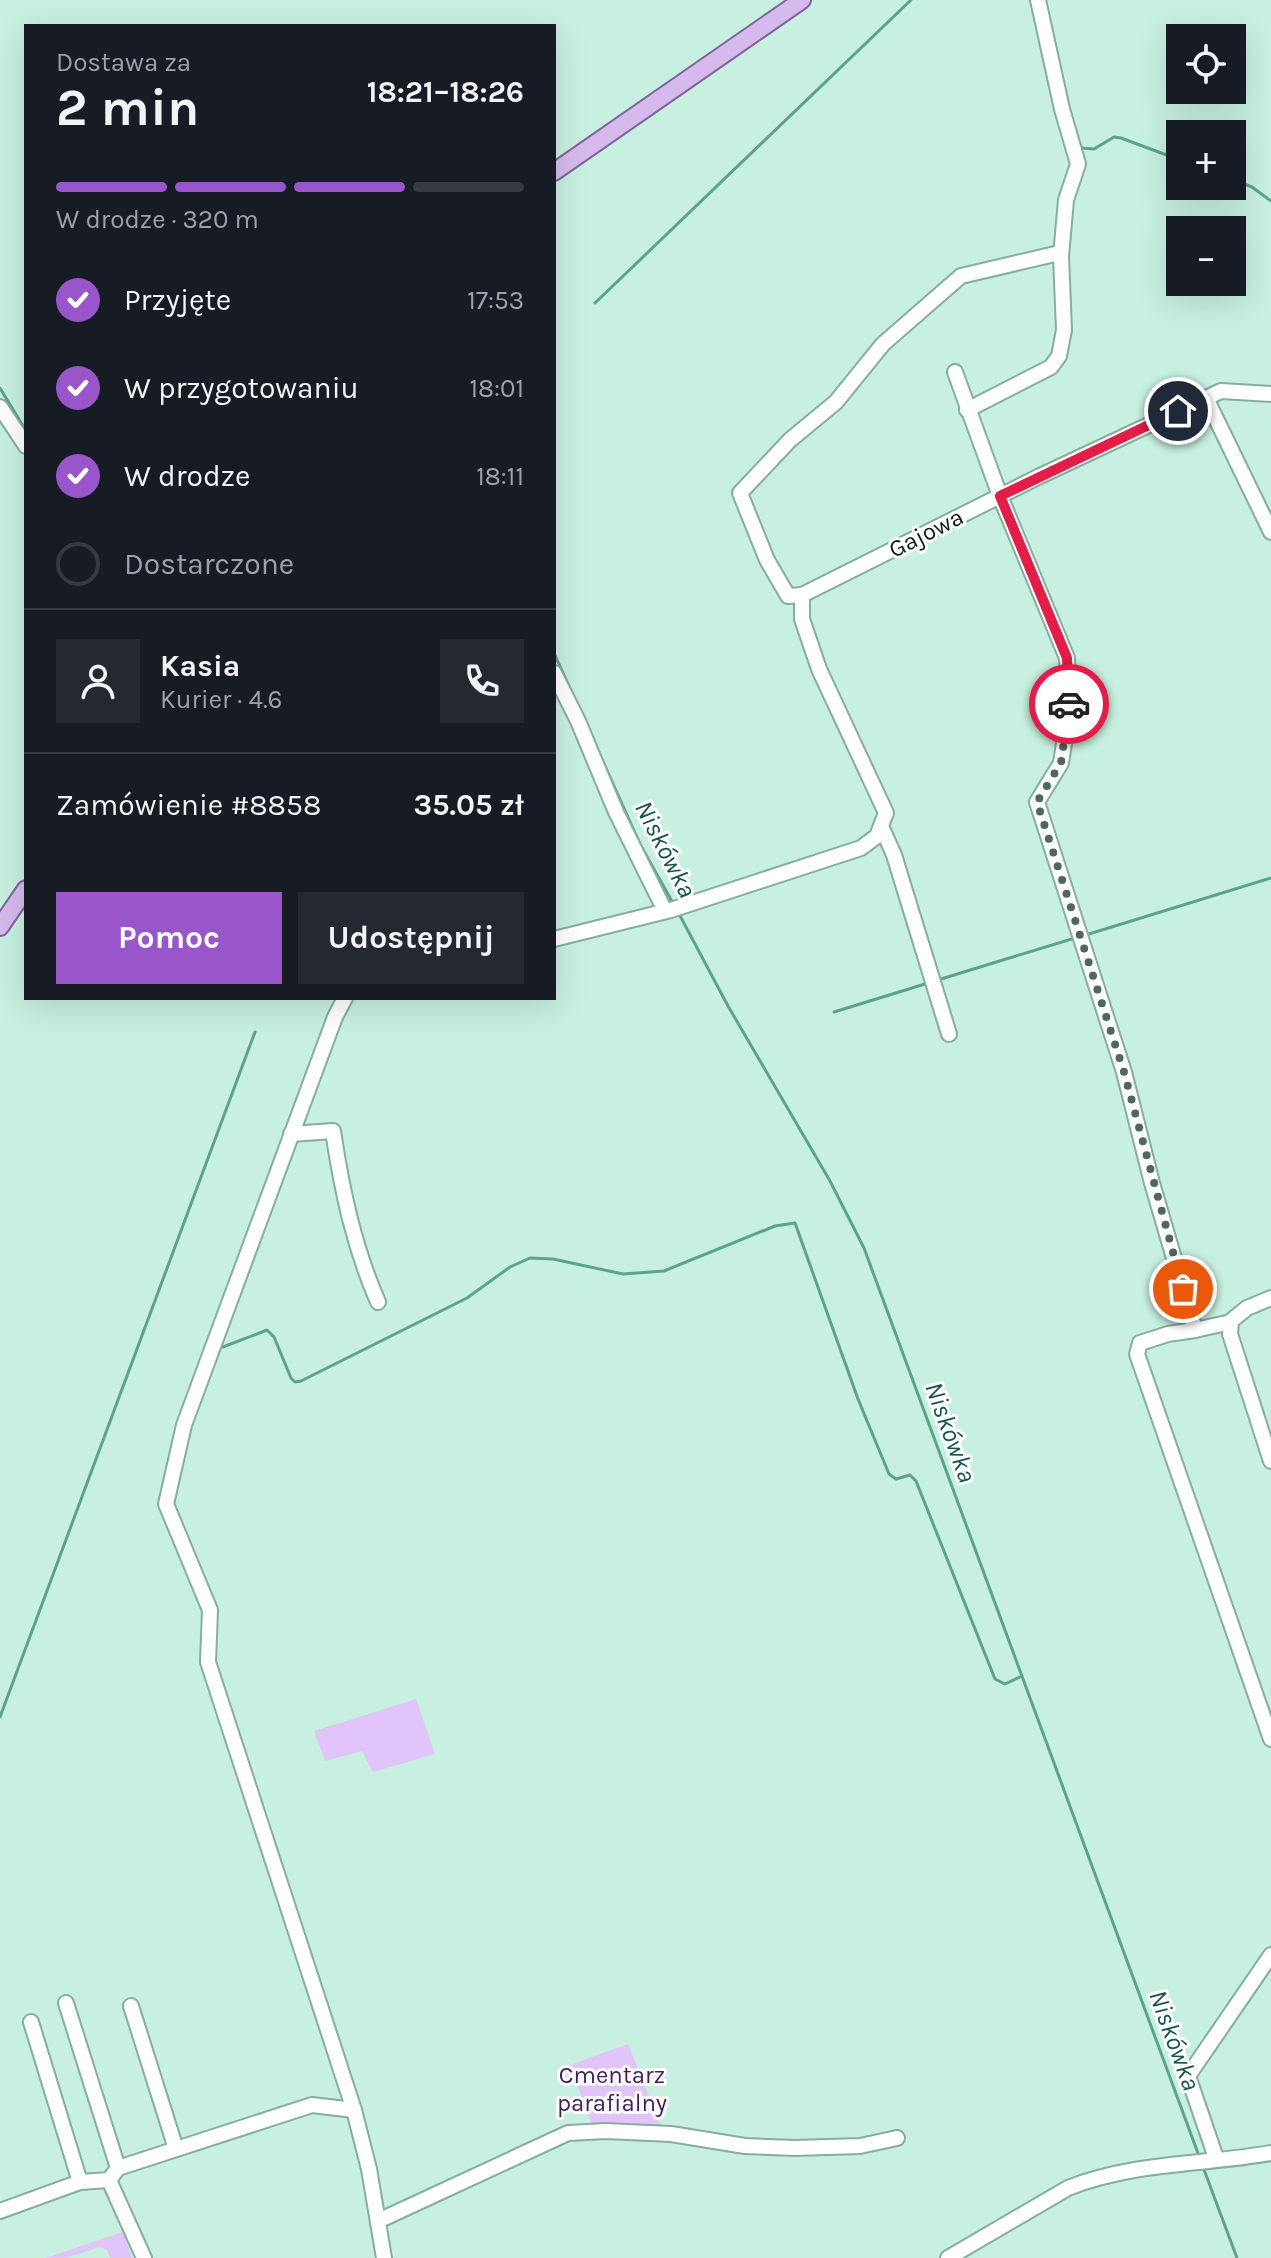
<!DOCTYPE html>
<html lang="pl">
<head>
<meta charset="utf-8">
<style>
  :root { --surface:#171b24; --page:#242831; --text:#f1f3f6; --muted:#9ea1a6; --line:#363941; --accent:#9955ca }
  body { margin:0; font-family:Karla,sans-serif; background:var(--page); color:var(--text); height:100vh; display:flex; flex-direction:column; font-size:30px; white-space:nowrap }
  * { box-sizing:border-box; margin:0 }
  p { font-size:26px; color:var(--muted) }
  .icon { flex:none; width:44px; height:44px; fill:none; stroke:currentColor; stroke-width:2; stroke-linecap:round; stroke-linejoin:round }
  .map { position:relative; flex:1; overflow:hidden }
  .details { position:absolute; left:24px; top:24px; width:532px; height:976px; display:flex; flex-direction:column; background:var(--surface); border-radius:0px; box-shadow:0 8px 32px #0002 }
  .details>* { flex:none }
  .tools { position:absolute; left:1166px; top:24px; display:grid; gap:16px }
  .tools a { display:grid; place-items:center; width:80px; height:80px; border-radius:0px; background:var(--surface); box-shadow:0 8px 32px #0002; font-size:40px }
  .pin { position:absolute; display:grid; place-items:center; width:68px; height:68px; color:#fff; margin:-34px; border:4px solid #fff; border-radius:50%; box-shadow:0 2px 8px #0007 }
  .courier { position:absolute; display:grid; place-items:center; width:80px; height:80px; margin:-40px; border:6px solid #e11d48; border-radius:50%; background:#fff; color:#222; box-shadow:0 2px 10px #0007 }
  .summary em { font-style:normal; font-weight:700 }
  .summary div { display:flex; flex-direction:column-reverse }
  .summary { display:flex; align-items:center; justify-content:space-between; height:136px; padding:0 32px }
  h1 { font-size:52px; font-weight:700; line-height:60px }
  .bar { display:grid; grid-template-columns:repeat(4,1fr); gap:12px 8px; align-content:center; height:96px; padding:0 32px }
  .bar i { height:10px; border-radius:6px; background:var(--line) }
  .bar .selected { background:var(--accent) }
  .bar p { grid-column:span 4 }
  .line { display:flex; align-items:center; gap:20px; padding:0 32px; border-top:2px solid var(--line) }
  .line div { flex:1 }
  .round { display:grid; place-items:center; flex:none; width:84px; height:84px; border-radius:0px; background:var(--page) }
  ol { padding:0 32px; list-style:none }
  li { display:flex; align-items:center; gap:24px; height:88px }
  li p { margin-inline-start:auto }
  li .icon { padding:8px; border-radius:50%; background:var(--accent); color:#fff; stroke-width:4 }
  li:last-child { color:var(--muted) }
  li i { width:44px; height:44px; border:4px solid var(--line); border-radius:50% }
  .action { display:flex; gap:16px; margin-top:auto; padding:16px 32px }
  .action a { flex:1; height:92px; border-radius:0px; background:var(--accent); color:#fff; font-size:32px; font-weight:700; line-height:92px; text-align:center }
  .action a+a { background:var(--page); color:var(--text) }
  .map>svg:first-child { display:block }
</style>
</head>
<body>
<div class="map">
<svg width="1271" height="2258" viewBox="0 0 1271 2258">
  <rect width="100%" height="100%" fill="#c8f0e1"/>
  <!-- green -->
  <g fill="#e1c4fa">
    <polygon points="416,1699 435,1754 373,1772 362,1751 325,1761 314,1731"/>
    <polygon points="628,2044 663,2131 592,2125 570,2065"/>
    <polygon points="123,2232 132,2258 110,2258 107,2250 100,2247 66,2258 46,2258"/>
  </g>
  <g fill="none" stroke-linecap="round" stroke-linejoin="round">
    <!-- stream -->
    <g stroke="#5ba48c" stroke-width="3">
      <polyline points="1078,143 1082,148 1094,149 1114,137 1121,138 1180,160"/>
      <polyline points="1232,179 1252,187 1271,201"/>
      <polyline points="595,303 911,0"/>
      <polyline points="0,388 26,431"/>
      <polyline points="554,653 641,846 674,905"/>
      <polyline points="678,912 728,1006 830,1181 864,1248 1199,2156"/>
      <polyline points="1089,934 1271,878"/>
      <polyline points="941,979 1075,938"/>
      <polyline points="834,1012 925,984"/>
      <polyline points="223,1347 267,1330 274,1337 291,1378 295,1382 301,1381 467,1298 510,1267 530,1258 553,1259 623,1274 664,1271 775,1226 795,1223 858,1399 889,1474 896,1479 910,1475 916,1481 995,1679 1005,1684 1020,1677"/>
      <polyline points="0,1717 255,1032"/>
      <polyline points="1203,2167 1237,2258"/>
    </g>
    <!-- minor casing -->
    <g stroke="#87ad9f" stroke-width="18">
      <g id="minor">
        <polyline points="1061,256 1055,254 961,276 883,344 836,402 790,440 740,493 767,560 788,596 802,595 1038,477 1221,391 1271,394"/>
        <polyline points="955,372 1000,496 1067,658 1069,711 1061,763 1037,802 1124,1072 1152,1183 1195,1330 1168,1334 1140,1343 1137,1354 1271,1739"/>
        <polyline points="1206,398 1271,532"/>
        <polyline points="0,407 26,446"/>
        <polyline points="967,410 1051,367 1059,356 1064,330 1061,256 1066,200 1078,164 1062,109 1038,0"/>
        <polyline points="554,673 578,721 616,812 665,911"/>
        <polyline points="881,826 894,855 949,1034"/>
        <polyline points="554,939 671,910 861,848 877,836 886,813 819,669 802,619 802,595"/>
        <polyline points="345,998 335,1017 184,1425 166,1504 210,1610 208,1662 354,2110 369,2169 384,2258"/>
        <path d="M291,1134L333,1131C342,1191 354,1247 378,1302"/>
        <polyline points="1271,1298 1247,1308 1231,1321 1230,1334 1271,1461"/>
        <polyline points="1195,1330 1231,1322"/>
        <polyline points="66,2003 118,2168"/>
        <polyline points="131,2006 176,2149"/>
        <polyline points="31,2022 80,2182"/>
        <polyline points="1216,2158 1188,2076 1271,1955"/>
        <polyline points="109,2180 144,2258"/>
        <polyline points="0,2211 80,2182 109,2180 118,2168 312,2105 354,2110"/>
        <polyline points="378,2221 568,2133 606,2131 671,2134 745,2146 795,2148 860,2146 897,2138"/>
        <path d="M948,2258L1068,2188C1133,2162 1203,2165 1271,2153"/>
      </g>
    </g>
    <!-- major casing -->
    <g stroke="#7e659b" stroke-width="20">
      <g id="major">
        <polyline points="554,172 802,0"/>
        <polyline points="0,927 26,889"/>
      </g>
    </g>
    <!-- minor -->
    <use href="#minor" stroke="#fff" stroke-width="14"/>
    <!-- major -->
    <use href="#major" stroke="#d6baed" stroke-width="16"/>
  </g>
  <g fill="none" stroke-linecap="round" stroke-linejoin="round">
    <!-- done -->
    <polyline stroke="#4f675e" stroke-width="8" stroke-dasharray="0 14.4" points="1069,704 1061,763 1037,802 1124,1072 1183,1289"/>
    <!-- route -->
    <polyline stroke="#e11d48" stroke-width="10" points="1069,704 1067,658 1000,496 1178,411"/>
  </g>
  <g text-anchor="middle" stroke-width="6" stroke-linejoin="round" paint-order="stroke">
    <!-- street labels -->
    <g font-size="24" fill="#0e1d18" stroke="#fff">
      <text transform="translate(926 533) rotate(-27)" y="8">Gajowa</text>
    </g>
    <!-- park labels -->
    <g font-size="24" fill="#431d5d" stroke="#fff">
      <text x="612" y="2083">Cmentarz<tspan x="612" dy="28">parafialny</tspan></text>
    </g>
    <!-- water labels -->
    <g font-size="26" font-style="italic" fill="#195545" stroke="#fff">
      <text transform="translate(666 849) rotate(63)" y="9">Niskówka</text>
      <text transform="translate(951 1432) rotate(70)" y="9">Niskówka</text>
      <text transform="translate(1175 2040) rotate(70)" y="9">Niskówka</text>
    </g>
  </g>
</svg>
<div class="tools">
<a><svg class="icon" aria-label="locate" viewBox="0 0 24 24"><circle cx="12" cy="12" r="6"/><path d="M12 2v4M12 18v4M2 12h4M18 12h4"/></svg></a>
<a>+</a>
<a>−</a>
</div>
<div class="pin" style="left:1183px;top:1289px;background:#ea580c"><svg class="icon" aria-label="bag" viewBox="0 0 24 24"><path d="M5 8h14l-1 12H6zM9 8a3 3 0 0 1 6 0"/></svg></div>
<div class="pin" style="left:1178px;top:411px;background:#1f2937"><svg class="icon" aria-label="home" viewBox="0 0 24 24"><path d="M3 11l9-7 9 7M6 9v11h12V9"/></svg></div>
<div class="courier" style="left:1069px;top:704px"><svg class="icon" aria-label="car" viewBox="0 0 24 24"><path d="M5 17H2v-5l4-1 3-4h7l3 4 3 1v5h-3M9 17h6M6 11h13"/><circle cx="7" cy="17" r="2"/><circle cx="17" cy="17" r="2"/></svg></div>
<section class="details">
<div class="summary"><div><h1>2 min</h1><p>Dostawa za</p></div><em>18:21–18:26</em></div>
<div class="bar"><i class="selected"></i><i class="selected"></i><i class="selected"></i><i></i><p>W drodze · 320 m</p></div>
<ol>
<li><svg class="icon" aria-label="check" viewBox="0 0 24 24"><path d="M5 12l5 5 9-10"/></svg>Przyjęte<p>17:53</p></li>
<li><svg class="icon" aria-label="check" viewBox="0 0 24 24"><path d="M5 12l5 5 9-10"/></svg>W przygotowaniu<p>18:01</p></li>
<li><svg class="icon" aria-label="check" viewBox="0 0 24 24"><path d="M5 12l5 5 9-10"/></svg>W drodze<p>18:11</p></li>
<li><i></i>Dostarczone</li>
</ol>
<div class="line" style="height:144px"><a class="round"><svg class="icon" aria-label="person" viewBox="0 0 24 24"><circle cx="12" cy="8" r="4"/><path d="M4 21q1-7 8-7t8 7"/></svg></a><div><b>Kasia</b><p>Kurier · 4.6</p></div><a class="round"><svg class="icon" aria-label="phone" viewBox="0 0 24 24"><path d="M5 4h4l2 5-3 2q2 4 5 5l2-3 5 2v4C11 20 4 13 5 4z"/></svg></a></div>
<div class="line" style="height:104px"><div>Zamówienie #8858</div><b>35.05 zł</b></div>
<div class="action"><a>Pomoc</a><a>Udostępnij</a></div>
</section>
</div>
</body>
</html>
